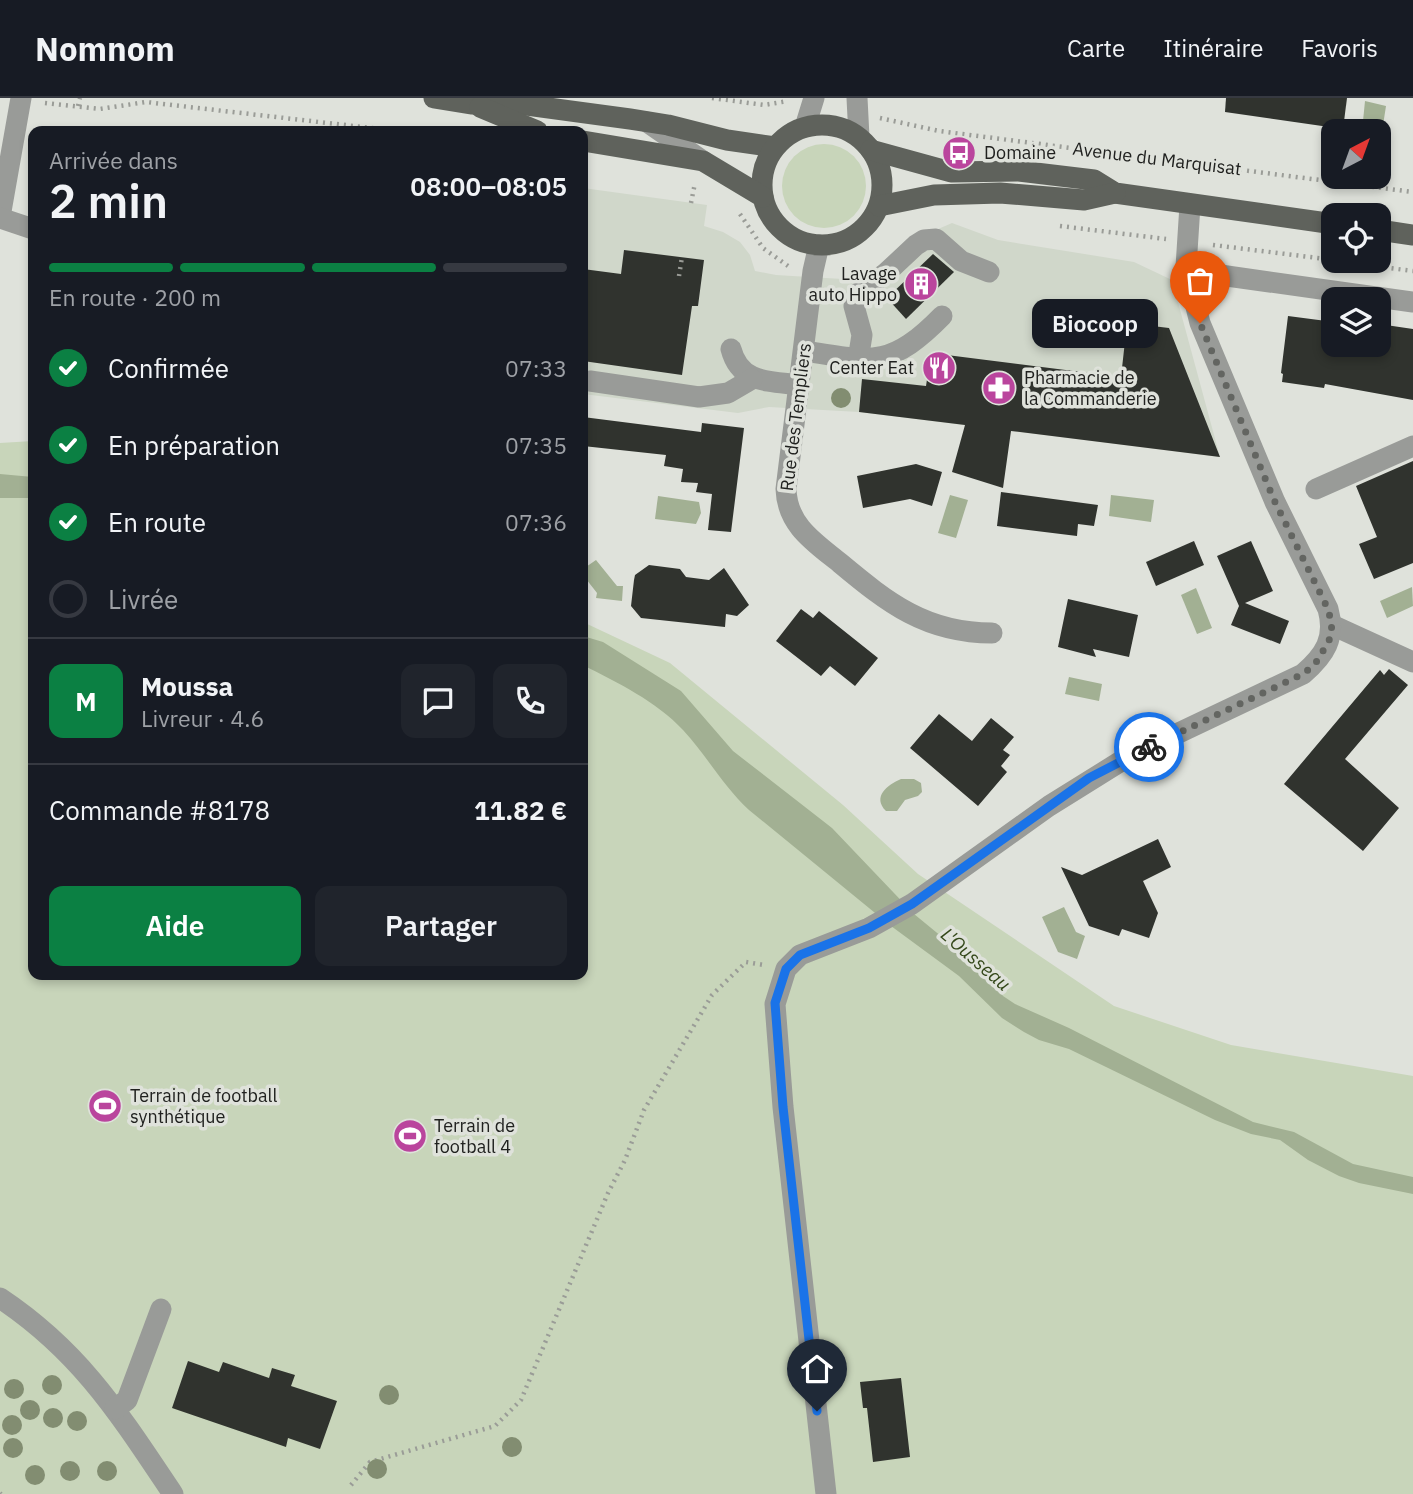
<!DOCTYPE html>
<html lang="fr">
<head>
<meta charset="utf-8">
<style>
  :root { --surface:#171b24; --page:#20242c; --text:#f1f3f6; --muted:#9ea1a6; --line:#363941; --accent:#0b8043 }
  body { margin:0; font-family:"IBM Plex Sans",sans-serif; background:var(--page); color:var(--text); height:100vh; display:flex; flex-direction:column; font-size:26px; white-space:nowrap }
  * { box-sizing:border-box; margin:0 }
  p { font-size:23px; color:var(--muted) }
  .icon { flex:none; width:38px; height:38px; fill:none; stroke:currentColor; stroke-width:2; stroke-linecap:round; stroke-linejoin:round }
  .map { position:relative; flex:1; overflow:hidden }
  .details { position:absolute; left:28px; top:28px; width:560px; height:854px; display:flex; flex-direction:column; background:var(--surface); border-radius:14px; box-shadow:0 4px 10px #0003 }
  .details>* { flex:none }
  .needle { width:46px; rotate:41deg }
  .fabs { position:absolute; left:1321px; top:21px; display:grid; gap:14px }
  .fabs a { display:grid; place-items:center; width:70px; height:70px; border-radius:14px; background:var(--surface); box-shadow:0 4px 10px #0003; font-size:35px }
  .pin { position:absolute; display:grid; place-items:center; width:60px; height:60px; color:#fff; margin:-72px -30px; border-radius:50% 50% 50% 0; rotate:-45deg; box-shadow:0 0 7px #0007 }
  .pin .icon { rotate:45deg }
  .courier { position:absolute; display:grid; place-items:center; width:70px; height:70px; margin:-35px; border:5px solid #1a73e8; border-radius:50%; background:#fff; color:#222; box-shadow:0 2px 9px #0007 }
  .bubble { position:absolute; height:49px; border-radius:14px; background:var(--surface); box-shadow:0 4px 10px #0003; font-size:23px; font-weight:600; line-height:49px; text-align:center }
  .headline em { font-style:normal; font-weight:600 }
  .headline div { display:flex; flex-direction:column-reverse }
  .headline { display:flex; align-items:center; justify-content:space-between; height:119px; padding:0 21px }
  h1 { font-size:46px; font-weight:600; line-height:52px }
  .bar { display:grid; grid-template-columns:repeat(4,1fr); gap:10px 7px; align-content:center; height:84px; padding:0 21px }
  .bar i { height:9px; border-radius:5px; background:var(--line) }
  .bar .active { background:var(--accent) }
  .bar p { grid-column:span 4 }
  .line { display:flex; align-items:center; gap:18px; padding:0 21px; border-top:2px solid var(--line) }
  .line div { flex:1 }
  .round { display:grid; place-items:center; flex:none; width:74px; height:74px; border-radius:14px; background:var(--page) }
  ol { padding:0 21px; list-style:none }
  li { display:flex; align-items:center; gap:21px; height:77px }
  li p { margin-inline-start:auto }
  li .icon { padding:7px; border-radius:50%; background:var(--accent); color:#fff; stroke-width:4 }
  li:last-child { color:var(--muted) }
  li i { width:38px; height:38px; border:4px solid var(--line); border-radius:50% }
  .button { display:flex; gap:14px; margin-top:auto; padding:14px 21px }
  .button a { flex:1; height:80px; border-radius:14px; background:var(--accent); color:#fff; font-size:28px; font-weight:600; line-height:80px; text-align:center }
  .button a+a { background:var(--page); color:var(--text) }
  header { display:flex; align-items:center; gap:42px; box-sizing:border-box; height:98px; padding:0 35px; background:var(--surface); border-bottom:2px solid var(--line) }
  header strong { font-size:33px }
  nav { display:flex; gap:38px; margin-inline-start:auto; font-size:24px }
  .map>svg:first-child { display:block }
</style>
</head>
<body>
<header>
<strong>Nomnom</strong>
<nav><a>Carte</a><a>Itinéraire</a><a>Favoris</a></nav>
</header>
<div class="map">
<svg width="1413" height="1396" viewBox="0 0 1413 1396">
  <rect width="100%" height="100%" fill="#dfe2db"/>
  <!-- built -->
  <polygon fill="#d0d7ca" points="583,90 707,107 704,128 723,134 740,144 750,157 755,173 776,177 859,182 913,142 952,125 998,142 1134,164 1172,182 1220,359 859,314 769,309 738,315 583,296"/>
  <!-- green -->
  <g fill="#c8d5ba">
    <circle cx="824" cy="88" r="42"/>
    <polygon points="33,343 33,877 583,877 583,524 670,565 843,707 918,776 1114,908 1231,947 1413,978 1413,1396 0,1396 0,345"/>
  </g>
  <!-- water -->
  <g fill="#a2b093">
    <polygon points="1365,3 1386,8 1381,40 1379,33 1362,33"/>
    <polygon points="0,376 33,379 33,400 0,400"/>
    <polygon points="950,397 968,402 956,440 938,435"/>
    <polygon points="1111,397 1154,402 1151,424 1109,418"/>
    <polygon points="658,398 699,404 701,415 696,426 655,421"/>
    <polygon points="596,462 617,488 623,488 622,503 596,500 597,495 583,477 583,471"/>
    <polygon points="1412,489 1413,508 1387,520 1380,503"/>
    <polygon points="1196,490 1212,530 1197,536 1181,497"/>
    <path d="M583,538L603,544L681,593L733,653L832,730L914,816L986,875L1003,898L1015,906L1069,930L1253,1024L1294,1034L1353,1066L1413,1079V1096L1359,1085L1339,1078L1308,1062L1280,1042L1251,1036L1215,1022L1069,951L1039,942L1024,934L1002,920L959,878L891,828L749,712C723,688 707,658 683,632C656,603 618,585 583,567Z"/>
    <polygon points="1069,579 1102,586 1099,603 1065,596"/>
    <path d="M901,681H914L921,685L922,694L918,698L905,702L897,713H886C872,699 887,687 901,681Z"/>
    <polygon points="1064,809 1076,834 1085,838 1077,861 1058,854 1042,819"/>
  </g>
  <!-- building -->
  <g fill="#30332e">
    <polygon points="1226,0 1347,0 1343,31 1225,14"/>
    <polygon points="624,152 704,162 698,208 692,208 682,277 583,263 583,171 621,176"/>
    <polygon points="933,156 954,174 906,221 887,200"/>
    <polygon points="1288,218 1334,224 1334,247 1379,247 1379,226 1413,231 1413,302 1325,286 1324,290 1282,284 1283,276 1281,275"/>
    <polygon points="1127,225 1169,230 1220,359 1011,333 1003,390 952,374 965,327 859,314 862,281 926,288 931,255 1121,279"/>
    <polygon points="583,319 701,334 702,325 744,330 731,434 708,432 712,396 696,394 698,385 681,384 683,371 664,368 666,357 583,348"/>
    <polygon points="1413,363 1413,465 1374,481 1359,446 1377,439 1356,388"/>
    <polygon points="916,366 942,374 932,408 910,401 863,410 857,378"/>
    <polygon points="1001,394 1098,407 1094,428 1078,426 1077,438 997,428"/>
    <polygon points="1194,443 1204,467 1156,488 1146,464"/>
    <polygon points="1251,443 1273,493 1245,505 1289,523 1280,546 1231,527 1239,508 1217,458"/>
    <polygon points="649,467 680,471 686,479 709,482 724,470 749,507 737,518 726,516 725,529 641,520 631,508 634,482 635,477"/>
    <polygon points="1068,501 1138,517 1129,559 1093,551 1096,559 1058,549"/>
    <polygon points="801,511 813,520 819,513 878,560 855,588 830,568 821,578 776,543"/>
    <polygon points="1389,571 1408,587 1345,661 1399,710 1363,753 1284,686 1380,572 1384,577"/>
    <polygon points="939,616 972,643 991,620 1014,639 1003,652 1010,657 1001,668 1007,674 978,708 910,650"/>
    <polygon points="1158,741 1171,769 1143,783 1158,815 1149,840 1122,831 1119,838 1089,828 1061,769 1082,777"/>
    <polygon points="188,1263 219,1274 223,1264 269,1280 272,1270 295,1277 291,1288 337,1303 320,1351 288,1340 286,1349 172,1310"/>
    <polygon points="901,1280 910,1359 873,1364 867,1310 863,1310 860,1284"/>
  </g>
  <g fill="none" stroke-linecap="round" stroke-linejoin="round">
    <!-- path -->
    <g stroke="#9a9c97" stroke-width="4.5" stroke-dasharray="2 5" stroke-linecap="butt">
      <polyline points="712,0 764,7 788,3"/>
      <polyline points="45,5 100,11 146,4 397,33"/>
      <polyline points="78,8 80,0"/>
      <polyline points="880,20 939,33 1413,94"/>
      <polyline points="691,105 695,85"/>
      <polyline points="740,116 763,150 788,168"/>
      <polyline points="1060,128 1166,141"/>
      <polyline points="1213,147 1334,162"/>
      <polyline points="1336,163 1413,173"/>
      <polyline points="679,178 682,159"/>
      <polyline points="351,1387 370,1364 495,1328 521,1302 608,1095 625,1062 644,1012 712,897 746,864 764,867"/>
      <polyline points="0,1395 1,1396"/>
    </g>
    <!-- minor -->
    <g stroke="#999b98" stroke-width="21">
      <polyline points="857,0 859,39"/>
      <polyline points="647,24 703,63"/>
      <polyline points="805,29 814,0"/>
      <polyline points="0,119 21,0"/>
      <polyline points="0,120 33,131"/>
      <path d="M819,147L813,173L786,391C787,427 814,444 840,465C888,505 926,535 992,535"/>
      <polyline points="1186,169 1227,178 1413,204"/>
      <path d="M731,251C740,286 770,283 800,287"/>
      <path d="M804,253C872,264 891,270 942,218"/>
      <polyline points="858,262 862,237 854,208 857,196 886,175 916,147 924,142 936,141 961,163 989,174"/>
      <polyline points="590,283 699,299 728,295 752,281"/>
      <polyline points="1316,391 1413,348"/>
      <polyline points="1332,527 1413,564"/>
      <path d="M0,1200C81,1254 120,1317 173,1396"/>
      <polyline points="115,1311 127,1302 161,1211"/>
      <path d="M826,1396L783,1009L775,906L786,871L800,857L869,830L912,806L1049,708L1126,660L1303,576C1325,557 1336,540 1328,511L1275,404L1200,225L1186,169L1190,107"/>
    </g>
    <!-- major -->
    <g stroke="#5f625c" stroke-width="21">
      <polyline points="434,0 471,6 512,5 630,21 668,27 727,42 775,49"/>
      <polyline points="480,9 537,33"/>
      <circle cx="822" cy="87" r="60"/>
      <polyline points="583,43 703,63 763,99"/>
      <polyline points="871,52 951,74 1019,73 1094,82 1115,95 1334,126"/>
      <polyline points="879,108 934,97 1000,95 1084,102 1115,95"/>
      <polyline points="1379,132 1413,137"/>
    </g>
  </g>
  <!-- trees -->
  <g fill="#828d71">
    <circle cx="841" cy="300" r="10"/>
    <circle cx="52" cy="1287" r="10"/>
    <circle cx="14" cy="1291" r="10"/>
    <circle cx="389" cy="1297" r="10"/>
    <circle cx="30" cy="1312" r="10"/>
    <circle cx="53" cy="1320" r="10"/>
    <circle cx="77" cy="1323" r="10"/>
    <circle cx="12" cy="1327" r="10"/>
    <circle cx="512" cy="1349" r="10"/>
    <circle cx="13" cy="1350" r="10"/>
    <circle cx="377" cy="1371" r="10"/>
    <circle cx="70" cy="1373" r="10"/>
    <circle cx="107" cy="1373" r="10"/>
    <circle cx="35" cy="1377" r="10"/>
  </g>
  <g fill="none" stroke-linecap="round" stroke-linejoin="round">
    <!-- done -->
    <polyline stroke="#636561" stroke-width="7" stroke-dasharray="0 12.6" points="1149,649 1303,576 1315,566 1329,543 1332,527 1328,511 1275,404 1200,225"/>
    <!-- route -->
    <polyline stroke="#1a73e8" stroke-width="9" points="817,1313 783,1009 775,905 786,871 800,857 869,830 912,806 1089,680 1149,649"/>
  </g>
  <!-- icons -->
  <defs>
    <g id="bus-disc" transform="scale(1.75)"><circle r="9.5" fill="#ba459d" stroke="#dfe2db"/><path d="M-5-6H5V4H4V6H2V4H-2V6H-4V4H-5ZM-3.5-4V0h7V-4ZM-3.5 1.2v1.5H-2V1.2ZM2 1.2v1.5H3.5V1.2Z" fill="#fff"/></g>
    <g id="building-disc" transform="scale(1.75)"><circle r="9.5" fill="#ba459d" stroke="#dfe2db"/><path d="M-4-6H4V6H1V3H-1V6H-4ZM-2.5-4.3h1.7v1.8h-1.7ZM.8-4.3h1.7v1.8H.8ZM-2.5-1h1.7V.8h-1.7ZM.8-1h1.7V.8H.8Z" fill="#fff"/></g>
    <g id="restaurant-disc" transform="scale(1.75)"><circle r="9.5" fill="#ba459d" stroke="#dfe2db"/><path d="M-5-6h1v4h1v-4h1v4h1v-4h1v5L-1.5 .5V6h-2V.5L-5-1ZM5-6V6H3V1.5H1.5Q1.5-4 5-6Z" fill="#fff"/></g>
    <g id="pharmacy-disc" transform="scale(1.75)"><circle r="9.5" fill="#ba459d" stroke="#dfe2db"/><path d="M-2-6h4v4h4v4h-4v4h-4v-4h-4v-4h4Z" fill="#fff"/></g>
    <g id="stadium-disc" transform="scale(1.75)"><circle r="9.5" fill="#ba459d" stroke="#dfe2db"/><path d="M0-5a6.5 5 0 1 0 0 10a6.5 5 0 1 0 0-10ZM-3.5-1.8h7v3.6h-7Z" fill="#fff"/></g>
  </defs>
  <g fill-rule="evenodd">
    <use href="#bus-disc" x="959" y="55"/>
    <use href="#building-disc" x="921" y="186"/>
    <use href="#restaurant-disc" x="939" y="270"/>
    <use href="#pharmacy-disc" x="999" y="290"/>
    <use href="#stadium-disc" x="105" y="1008"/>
    <use href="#stadium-disc" x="410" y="1038"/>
  </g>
  <g text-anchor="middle" stroke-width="7" stroke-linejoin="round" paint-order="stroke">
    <!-- poi labels -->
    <g font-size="18" fill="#20211f" stroke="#dfe2db" text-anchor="start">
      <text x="984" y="61">Domaine</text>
      <text x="897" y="182" text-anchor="end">Lavage<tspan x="897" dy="21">auto Hippo</tspan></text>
      <text x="914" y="276" text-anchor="end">Center Eat</text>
      <text x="1024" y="286">Pharmacie de<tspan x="1024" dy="21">la Commanderie</tspan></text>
      <text x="130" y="1004">Terrain de football<tspan x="130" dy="21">synthétique</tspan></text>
      <text x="434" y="1034">Terrain de<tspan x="434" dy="21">football 4</tspan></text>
    </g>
    <!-- street labels -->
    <g font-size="18" fill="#20211f" stroke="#dfe2db">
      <text transform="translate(1157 61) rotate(7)" y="6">Avenue du Marquisat</text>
      <text transform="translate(796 319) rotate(-83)" y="6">Rue des Templiers</text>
    </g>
    <!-- water labels -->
    <g font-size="19" font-style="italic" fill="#334719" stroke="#dfe2db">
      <text transform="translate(976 861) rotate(41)" y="7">L'Ousseau</text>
    </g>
  </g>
</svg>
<div class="fabs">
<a><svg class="needle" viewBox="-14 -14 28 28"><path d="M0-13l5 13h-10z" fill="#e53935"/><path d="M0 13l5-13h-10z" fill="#9ea1a6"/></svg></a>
<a><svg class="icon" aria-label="locate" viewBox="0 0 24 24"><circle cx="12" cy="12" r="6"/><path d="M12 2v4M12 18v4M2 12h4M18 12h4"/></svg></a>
<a><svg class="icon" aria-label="layers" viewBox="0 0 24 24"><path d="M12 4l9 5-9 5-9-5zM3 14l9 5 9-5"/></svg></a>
</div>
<div class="pin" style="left:1200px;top:225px;background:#ea580c"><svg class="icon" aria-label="bag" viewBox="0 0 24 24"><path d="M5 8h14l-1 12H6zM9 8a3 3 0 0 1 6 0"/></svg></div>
<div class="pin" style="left:817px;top:1313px;background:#1f2937"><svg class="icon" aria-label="home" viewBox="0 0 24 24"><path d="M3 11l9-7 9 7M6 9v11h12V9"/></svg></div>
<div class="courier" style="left:1149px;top:649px"><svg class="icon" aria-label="bike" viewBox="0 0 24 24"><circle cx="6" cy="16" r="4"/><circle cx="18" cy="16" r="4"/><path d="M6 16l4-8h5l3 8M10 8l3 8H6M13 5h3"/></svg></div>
<div class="bubble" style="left:1032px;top:201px;width:126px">Biocoop</div>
<section class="details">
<div class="headline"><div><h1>2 min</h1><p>Arrivée dans</p></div><em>08:00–08:05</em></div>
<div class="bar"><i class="active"></i><i class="active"></i><i class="active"></i><i></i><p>En route · 200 m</p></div>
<ol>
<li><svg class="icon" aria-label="check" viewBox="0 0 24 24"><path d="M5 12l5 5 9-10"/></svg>Confirmée<p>07:33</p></li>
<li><svg class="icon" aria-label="check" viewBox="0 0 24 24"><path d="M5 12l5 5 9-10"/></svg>En préparation<p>07:35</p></li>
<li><svg class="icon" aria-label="check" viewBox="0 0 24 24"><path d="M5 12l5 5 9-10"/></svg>En route<p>07:36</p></li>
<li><i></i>Livrée</li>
</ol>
<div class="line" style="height:126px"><b class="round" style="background:var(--accent);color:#fff">M</b><div><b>Moussa</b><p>Livreur · 4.6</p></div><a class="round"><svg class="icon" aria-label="chat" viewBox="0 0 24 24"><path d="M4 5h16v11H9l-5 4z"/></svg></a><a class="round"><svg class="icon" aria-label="phone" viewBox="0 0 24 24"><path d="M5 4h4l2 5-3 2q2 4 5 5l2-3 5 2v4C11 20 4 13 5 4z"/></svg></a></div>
<div class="line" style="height:91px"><div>Commande #8178</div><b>11.82 €</b></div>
<div class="button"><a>Aide</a><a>Partager</a></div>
</section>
</div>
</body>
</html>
